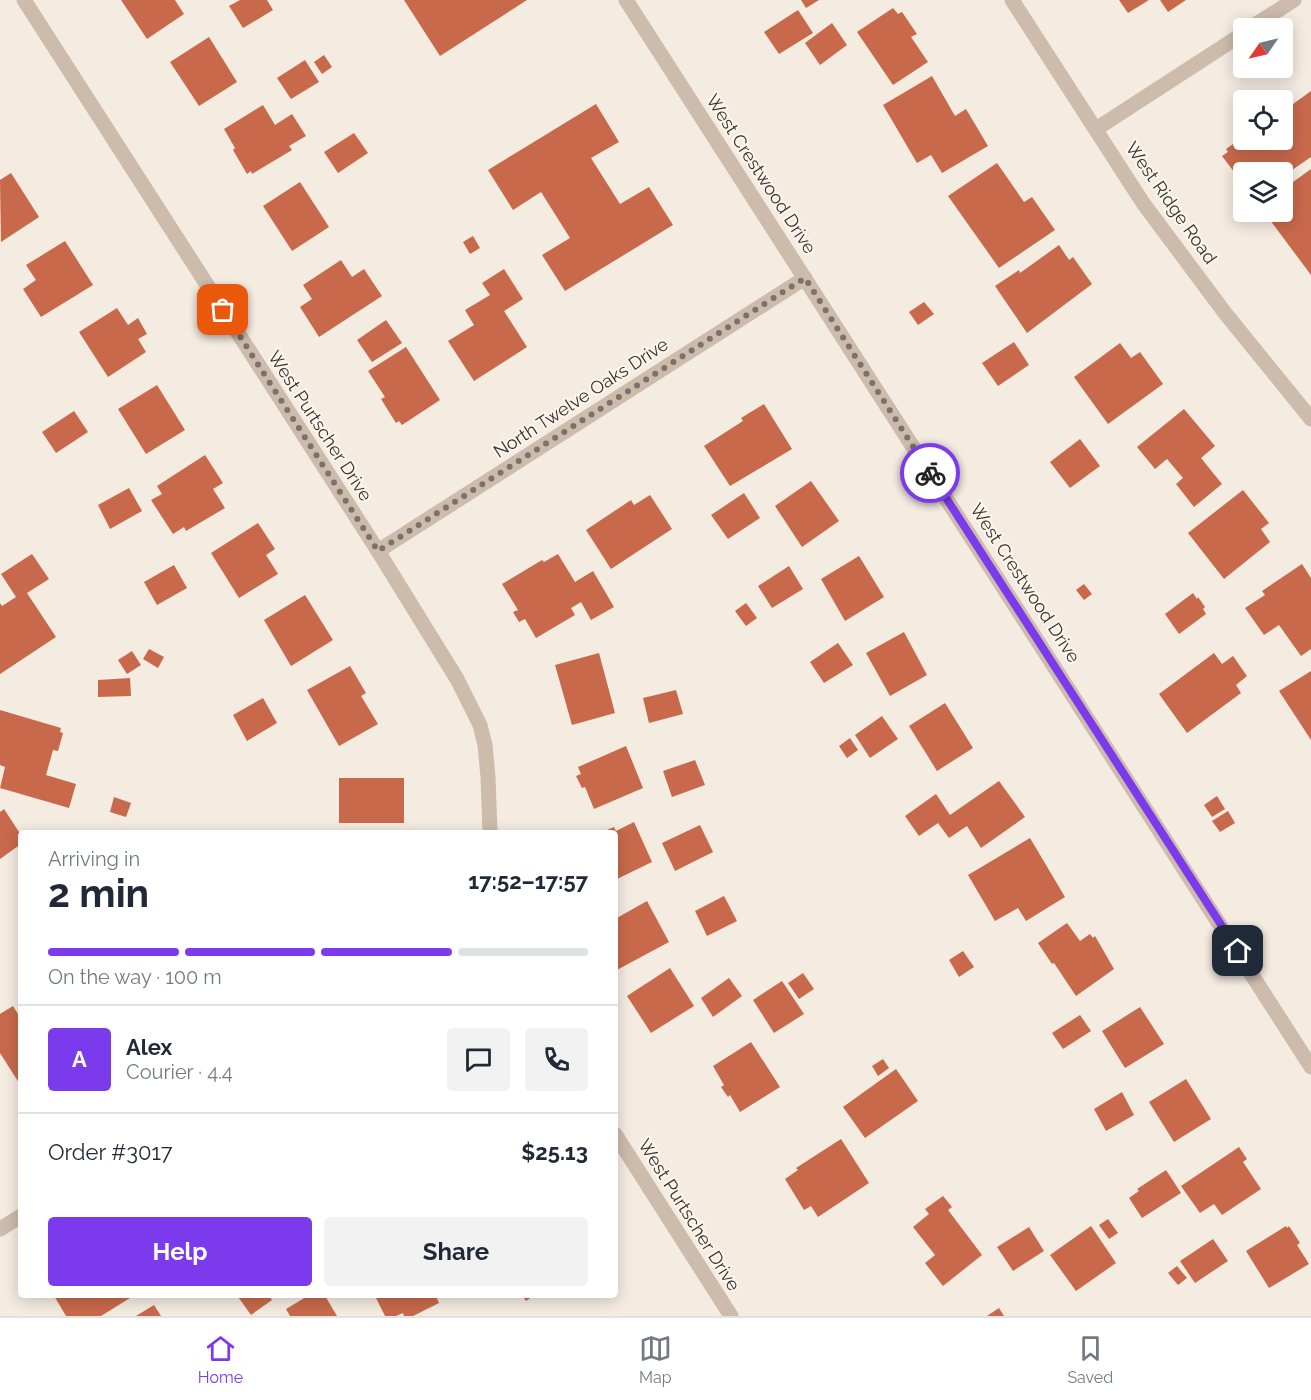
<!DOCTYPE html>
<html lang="en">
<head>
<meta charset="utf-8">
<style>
  :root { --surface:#fff; --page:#f2f2f3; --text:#1f2937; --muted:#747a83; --line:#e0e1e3; --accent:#7c3aed }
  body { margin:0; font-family:Raleway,sans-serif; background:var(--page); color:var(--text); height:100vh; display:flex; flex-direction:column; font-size:22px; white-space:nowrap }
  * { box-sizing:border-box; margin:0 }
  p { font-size:20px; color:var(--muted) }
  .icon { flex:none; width:33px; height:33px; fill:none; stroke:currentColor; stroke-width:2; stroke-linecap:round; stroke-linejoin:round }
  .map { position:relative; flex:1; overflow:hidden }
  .details { position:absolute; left:18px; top:830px; width:600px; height:468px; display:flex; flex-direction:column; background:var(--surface); border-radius:6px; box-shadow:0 3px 15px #0003 }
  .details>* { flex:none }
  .needle { width:39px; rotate:236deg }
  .buttons { position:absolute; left:1233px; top:18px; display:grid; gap:12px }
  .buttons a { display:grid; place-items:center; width:60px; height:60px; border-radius:6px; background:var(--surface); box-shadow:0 3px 15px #0003; font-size:30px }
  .pin { position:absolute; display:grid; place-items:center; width:51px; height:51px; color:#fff; margin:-26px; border-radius:12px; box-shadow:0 3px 9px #0006 }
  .courier { position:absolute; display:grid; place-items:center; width:60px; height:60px; margin:-30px; border:4px solid #7c3aed; border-radius:50%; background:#fff; color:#222; box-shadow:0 2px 8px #0007 }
  .overview em { font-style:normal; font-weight:700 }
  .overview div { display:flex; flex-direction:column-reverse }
  .overview { display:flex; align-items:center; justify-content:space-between; height:102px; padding:0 30px }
  h1 { font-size:39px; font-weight:700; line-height:45px }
  .bar { display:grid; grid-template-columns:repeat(4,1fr); gap:9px 6px; align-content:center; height:72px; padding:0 30px }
  .bar i { height:8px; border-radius:4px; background:var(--line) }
  .bar .active { background:var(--accent) }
  .bar p { grid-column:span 4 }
  .line { display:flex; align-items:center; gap:15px; padding:0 30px; border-top:2px solid var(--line) }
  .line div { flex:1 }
  .round { display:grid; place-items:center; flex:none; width:63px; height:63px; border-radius:6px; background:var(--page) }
  .cta { display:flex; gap:12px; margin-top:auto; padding:12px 30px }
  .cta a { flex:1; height:69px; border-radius:6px; background:var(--accent); color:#fff; font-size:24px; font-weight:700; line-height:69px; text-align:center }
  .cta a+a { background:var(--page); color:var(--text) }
  .tabs { display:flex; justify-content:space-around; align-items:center; height:84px; border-top:2px solid var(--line); background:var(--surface); font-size:16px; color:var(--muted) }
  .tabs a { display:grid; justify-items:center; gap:3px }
  .tabs .active { color:var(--accent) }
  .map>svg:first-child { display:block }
</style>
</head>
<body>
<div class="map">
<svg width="1311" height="1316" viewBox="0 0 1311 1316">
  <rect width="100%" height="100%" fill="#f4ebe1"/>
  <!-- building -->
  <g fill="#c8694b">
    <polygon points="121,0 175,0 184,14 147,39"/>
    <polygon points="240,0 267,0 273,10 243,28 229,6"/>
    <polygon points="404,0 527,0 440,56"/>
    <polygon points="801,0 819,0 806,8"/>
    <polygon points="1119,0 1149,0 1128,13"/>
    <polygon points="1160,0 1186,0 1168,12"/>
    <polygon points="893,8 898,14 902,12 917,34 911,37 928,62 893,85 857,32"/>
    <polygon points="798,10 813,33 779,54 764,32"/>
    <polygon points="832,23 847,45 820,65 805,43"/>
    <polygon points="209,37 237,82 199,106 170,62"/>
    <polygon points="324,55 332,67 322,74 314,62"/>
    <polygon points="305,60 319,82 291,99 277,78"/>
    <polygon points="932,76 955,116 966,109 988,146 942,173 931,155 917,163 883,105"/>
    <polygon points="1311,91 1311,157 1282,177 1282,172 1244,172 1244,185 1222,156 1228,152 1226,149 1244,136 1244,140 1282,140 1282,108 1287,105 1289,107"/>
    <polygon points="596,104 619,142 591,158 620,204 649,187 673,225 565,291 542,255 570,238 541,192 513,210 488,170"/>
    <polygon points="263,105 275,125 292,114 306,136 289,146 292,150 252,174 251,171 247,174 233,150 235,148 224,129"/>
    <polygon points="354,133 368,153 338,173 324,152"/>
    <polygon points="997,163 1024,202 1032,197 1055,230 999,268 948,196"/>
    <polygon points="1311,169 1311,275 1264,212 1282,212 1282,190"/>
    <polygon points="11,173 39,217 1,242 0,180"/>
    <polygon points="300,182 329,227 292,251 263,206"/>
    <polygon points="473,236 480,248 470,254 463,242"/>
    <polygon points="65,241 93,285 41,317 23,289 36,280 26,265"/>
    <polygon points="1059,245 1069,260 1073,257 1092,284 1027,333 995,286 1019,270 1020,273"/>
    <polygon points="341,260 352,277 364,269 382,296 319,337 300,307 312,299 303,285"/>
    <polygon points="504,269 523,299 504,311 527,347 474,381 448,341 474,325 465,310 490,295 482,283"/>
    <polygon points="924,302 934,314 918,325 909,312"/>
    <polygon points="117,308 128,325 138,318 147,334 138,339 146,352 108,377 79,332"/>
    <polygon points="386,320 402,343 372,362 357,340"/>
    <polygon points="1014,342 1029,365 998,386 982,363"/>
    <polygon points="1120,343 1131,358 1140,352 1163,384 1108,424 1074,377"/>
    <polygon points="406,347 440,400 402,425 399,421 396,423 381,399 385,397 368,371"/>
    <polygon points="157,385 185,430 146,454 118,409"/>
    <polygon points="764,404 792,449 730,486 704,446 743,421 741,418"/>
    <polygon points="1184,409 1215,446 1201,458 1222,484 1194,507 1176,484 1183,478 1167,459 1155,469 1137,447"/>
    <polygon points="74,411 88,432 56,453 42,432"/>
    <polygon points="1080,439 1100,466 1070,488 1050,462"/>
    <polygon points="205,455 223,483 213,489 225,508 186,531 184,527 173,534 151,500 162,494 157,486"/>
    <polygon points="811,481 839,521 802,547 775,506"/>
    <polygon points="129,488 142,511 110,529 98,505"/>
    <polygon points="1243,490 1269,523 1261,529 1270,542 1224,579 1188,533"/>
    <polygon points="744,493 760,518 728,539 711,515"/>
    <polygon points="650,495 672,529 611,569 586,530 631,500 634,505"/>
    <polygon points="258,523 275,549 266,555 278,574 239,598 211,553"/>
    <polygon points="32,554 49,579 27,593 56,637 0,674 0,603 2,606 16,597 1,574"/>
    <polygon points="558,554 575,582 593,571 614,607 591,620 581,602 571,608 575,615 536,638 525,619 519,622 513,612 518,610 502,584 542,560 544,562"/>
    <polygon points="859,556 884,597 845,621 821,579"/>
    <polygon points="1302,564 1311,578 1311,649 1301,656 1279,625 1264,635 1245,608 1265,595 1262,591"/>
    <polygon points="174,565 187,588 157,605 144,582"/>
    <polygon points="789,566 803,589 772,608 758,586"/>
    <polygon points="1084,584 1092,594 1084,600 1076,590"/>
    <polygon points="1193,593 1197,599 1198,597 1205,607 1203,609 1206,614 1179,634 1165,614"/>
    <polygon points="305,595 333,640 291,666 264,620"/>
    <polygon points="746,603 757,618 746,626 735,611"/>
    <polygon points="904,632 927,675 890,696 866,653"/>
    <polygon points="838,643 853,665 824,683 810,662"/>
    <polygon points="149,649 164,657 158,668 143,659"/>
    <polygon points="132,651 141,665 127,674 118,660"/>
    <polygon points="599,653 615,713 572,725 555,665"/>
    <polygon points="1214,653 1222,664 1233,656 1247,676 1236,685 1241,693 1187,733 1159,694"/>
    <polygon points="350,666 366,693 361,696 378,724 339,746 307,690"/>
    <polygon points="1311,671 1311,740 1279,691"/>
    <polygon points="130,678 131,696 98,697 98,680"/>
    <polygon points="676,690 683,714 649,723 643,698"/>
    <polygon points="263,698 277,723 247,741 233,715"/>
    <polygon points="945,703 973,748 937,771 909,726"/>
    <polygon points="0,710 61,728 60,732 63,733 58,751 53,750 46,775 76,784 69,808 0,788 5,767 0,765"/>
    <polygon points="882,716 898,739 870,758 855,735"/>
    <polygon points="850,738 858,750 847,758 839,746"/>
    <polygon points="626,746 643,788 594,809 585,787 582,788 576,776 581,774 578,767"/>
    <polygon points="695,760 705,785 672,797 663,771"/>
    <rect x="339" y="778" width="65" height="45"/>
    <polygon points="999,781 1025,817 981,848 967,826 949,838 938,823 919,836 905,816 936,794 950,815"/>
    <polygon points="1217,796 1225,809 1212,817 1204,805"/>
    <polygon points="114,797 131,803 126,817 110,812"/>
    <polygon points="4,809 21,835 21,844 0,859 0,812"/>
    <polygon points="1228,811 1235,823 1220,832 1212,821"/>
    <polygon points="634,822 652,862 615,880 615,832 602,832 614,827 616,831"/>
    <polygon points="700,825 713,852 675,871 662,843"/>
    <polygon points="1030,838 1065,897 1026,921 1018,908 995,921 968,875"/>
    <polygon points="724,896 737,921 707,936 695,911"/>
    <polygon points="647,901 669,942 615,971 615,919"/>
    <polygon points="1067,923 1080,941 1090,934 1093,938 1095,936 1114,969 1076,996 1054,963 1052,964 1038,943"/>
    <polygon points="963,951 974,967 959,977 949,960"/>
    <polygon points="670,968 694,1006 651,1033 627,996"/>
    <polygon points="803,973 814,989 799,999 788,983"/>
    <polygon points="729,978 742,996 713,1017 701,998"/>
    <polygon points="782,981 804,1014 774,1033 753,1000"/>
    <polygon points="13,1006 21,1019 21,1086 0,1053 0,1014"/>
    <polygon points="1140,1007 1164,1044 1125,1068 1102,1031"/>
    <polygon points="1080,1015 1091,1031 1063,1049 1052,1033"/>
    <polygon points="751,1042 780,1087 740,1112 730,1095 728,1097 721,1087 724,1085 713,1066"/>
    <polygon points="883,1059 889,1068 878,1076 872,1066"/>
    <polygon points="896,1069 918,1101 865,1138 843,1107"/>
    <polygon points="1186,1079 1211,1119 1174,1142 1149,1102"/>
    <polygon points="1122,1092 1134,1115 1106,1131 1094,1109"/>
    <polygon points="841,1139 869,1183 818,1217 811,1206 804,1210 785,1179 798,1170 796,1168"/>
    <polygon points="1239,1147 1247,1159 1243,1162 1261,1189 1222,1215 1214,1204 1200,1213 1181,1186"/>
    <polygon points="1166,1170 1181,1193 1142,1218 1129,1198 1139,1191 1137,1189"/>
    <polygon points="943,1196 952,1207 948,1210 982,1255 943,1286 925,1263 935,1255 913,1227 929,1214 925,1209"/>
    <polygon points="1108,1219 1118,1233 1109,1239 1099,1225"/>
    <polygon points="1091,1226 1116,1263 1076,1291 1050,1255"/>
    <polygon points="1286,1226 1287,1228 1289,1226 1300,1243 1297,1245 1309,1264 1269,1288 1246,1251"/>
    <polygon points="1029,1227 1044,1251 1013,1271 997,1247"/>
    <polygon points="1213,1239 1228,1261 1195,1283 1180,1261"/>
    <polygon points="1177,1266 1187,1278 1178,1285 1168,1273"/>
    <polygon points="53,1294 127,1294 130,1298 101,1316 66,1316"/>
    <polygon points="236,1294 268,1294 272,1300 251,1315"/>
    <polygon points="311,1294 324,1294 337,1316 290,1316 286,1309"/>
    <polygon points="374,1294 435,1294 439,1303 413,1316 404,1316 403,1313 396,1316 385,1316"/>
    <polygon points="521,1294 536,1294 526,1301"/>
    <polygon points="154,1305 161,1316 136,1316"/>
    <polygon points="999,1308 1004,1316 987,1316"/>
  </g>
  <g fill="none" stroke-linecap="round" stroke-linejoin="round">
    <!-- minor -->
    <g stroke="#cdbbac" stroke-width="15">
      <polyline points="24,0 378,551 457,679 480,725 485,745 488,777 490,832"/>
      <polyline points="626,0 1311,1067"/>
      <polyline points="1012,0 1143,203 1225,313 1311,419"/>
      <polyline points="1250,28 1294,0"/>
      <polyline points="1096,129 1244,33"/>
      <polyline points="378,551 805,278"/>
      <polyline points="615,1134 731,1316"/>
      <polyline points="0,1229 21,1216"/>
    </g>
  </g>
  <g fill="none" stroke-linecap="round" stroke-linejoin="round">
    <!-- done -->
    <polyline stroke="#7c716b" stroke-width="6" stroke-dasharray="0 10.8" points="223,310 378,551 805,278 930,473"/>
    <!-- route -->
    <polyline stroke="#7c3aed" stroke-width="8" points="930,473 1238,951"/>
  </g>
  <g text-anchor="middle" stroke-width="4.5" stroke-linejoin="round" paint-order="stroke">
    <!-- street labels -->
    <g font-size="18" fill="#3b302b" stroke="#fbf5ee">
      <text transform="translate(761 174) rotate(57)" y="6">West Crestwood Drive</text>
      <text transform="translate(1171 203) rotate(55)" y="6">West Ridge Road</text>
      <text transform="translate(581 398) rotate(-33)" y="6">North Twelve Oaks Drive</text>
      <text transform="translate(320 426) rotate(57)" y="6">West Purtscher Drive</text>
      <text transform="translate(1025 583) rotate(57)" y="6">West Crestwood Drive</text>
      <text transform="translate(689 1215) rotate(58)" y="6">West Purtscher Drive</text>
    </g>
  </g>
</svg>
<div class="buttons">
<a><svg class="needle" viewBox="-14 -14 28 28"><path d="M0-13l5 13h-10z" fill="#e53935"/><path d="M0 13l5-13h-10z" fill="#747a83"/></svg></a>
<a><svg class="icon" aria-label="locate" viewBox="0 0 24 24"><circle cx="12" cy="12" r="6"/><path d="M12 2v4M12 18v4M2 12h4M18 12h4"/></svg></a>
<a><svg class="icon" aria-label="layers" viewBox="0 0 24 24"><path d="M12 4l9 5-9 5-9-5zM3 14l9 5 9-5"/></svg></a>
</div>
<div class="pin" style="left:223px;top:310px;background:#ea580c"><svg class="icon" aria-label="bag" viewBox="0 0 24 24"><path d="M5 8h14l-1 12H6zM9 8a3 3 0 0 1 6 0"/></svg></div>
<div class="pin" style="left:1238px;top:951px;background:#1f2937"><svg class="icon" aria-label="home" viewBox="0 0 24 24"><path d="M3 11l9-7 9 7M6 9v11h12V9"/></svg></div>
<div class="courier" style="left:930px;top:473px"><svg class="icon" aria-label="bike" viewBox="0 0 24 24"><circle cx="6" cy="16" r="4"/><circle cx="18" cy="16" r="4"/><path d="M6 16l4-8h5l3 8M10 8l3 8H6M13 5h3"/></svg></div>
<section class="details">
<div class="overview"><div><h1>2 min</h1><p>Arriving in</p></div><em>17:52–17:57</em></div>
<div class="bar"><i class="active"></i><i class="active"></i><i class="active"></i><i></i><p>On the way · 100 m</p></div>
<div class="line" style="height:108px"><b class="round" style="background:var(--accent);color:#fff">A</b><div><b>Alex</b><p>Courier · 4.4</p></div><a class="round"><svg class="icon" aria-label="chat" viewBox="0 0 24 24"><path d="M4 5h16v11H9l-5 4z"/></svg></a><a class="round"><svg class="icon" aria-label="phone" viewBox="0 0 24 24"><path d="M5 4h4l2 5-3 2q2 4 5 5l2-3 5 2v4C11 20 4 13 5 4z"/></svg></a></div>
<div class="line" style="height:78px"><div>Order #3017</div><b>$25.13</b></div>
<div class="cta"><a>Help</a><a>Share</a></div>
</section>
</div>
<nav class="tabs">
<a class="active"><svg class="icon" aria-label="home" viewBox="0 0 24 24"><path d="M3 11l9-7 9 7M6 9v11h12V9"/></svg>Home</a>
<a><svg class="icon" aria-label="map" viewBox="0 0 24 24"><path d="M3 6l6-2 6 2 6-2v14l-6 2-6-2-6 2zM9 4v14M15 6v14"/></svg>Map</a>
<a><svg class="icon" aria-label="saved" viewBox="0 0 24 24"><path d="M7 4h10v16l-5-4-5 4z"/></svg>Saved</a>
</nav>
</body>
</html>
